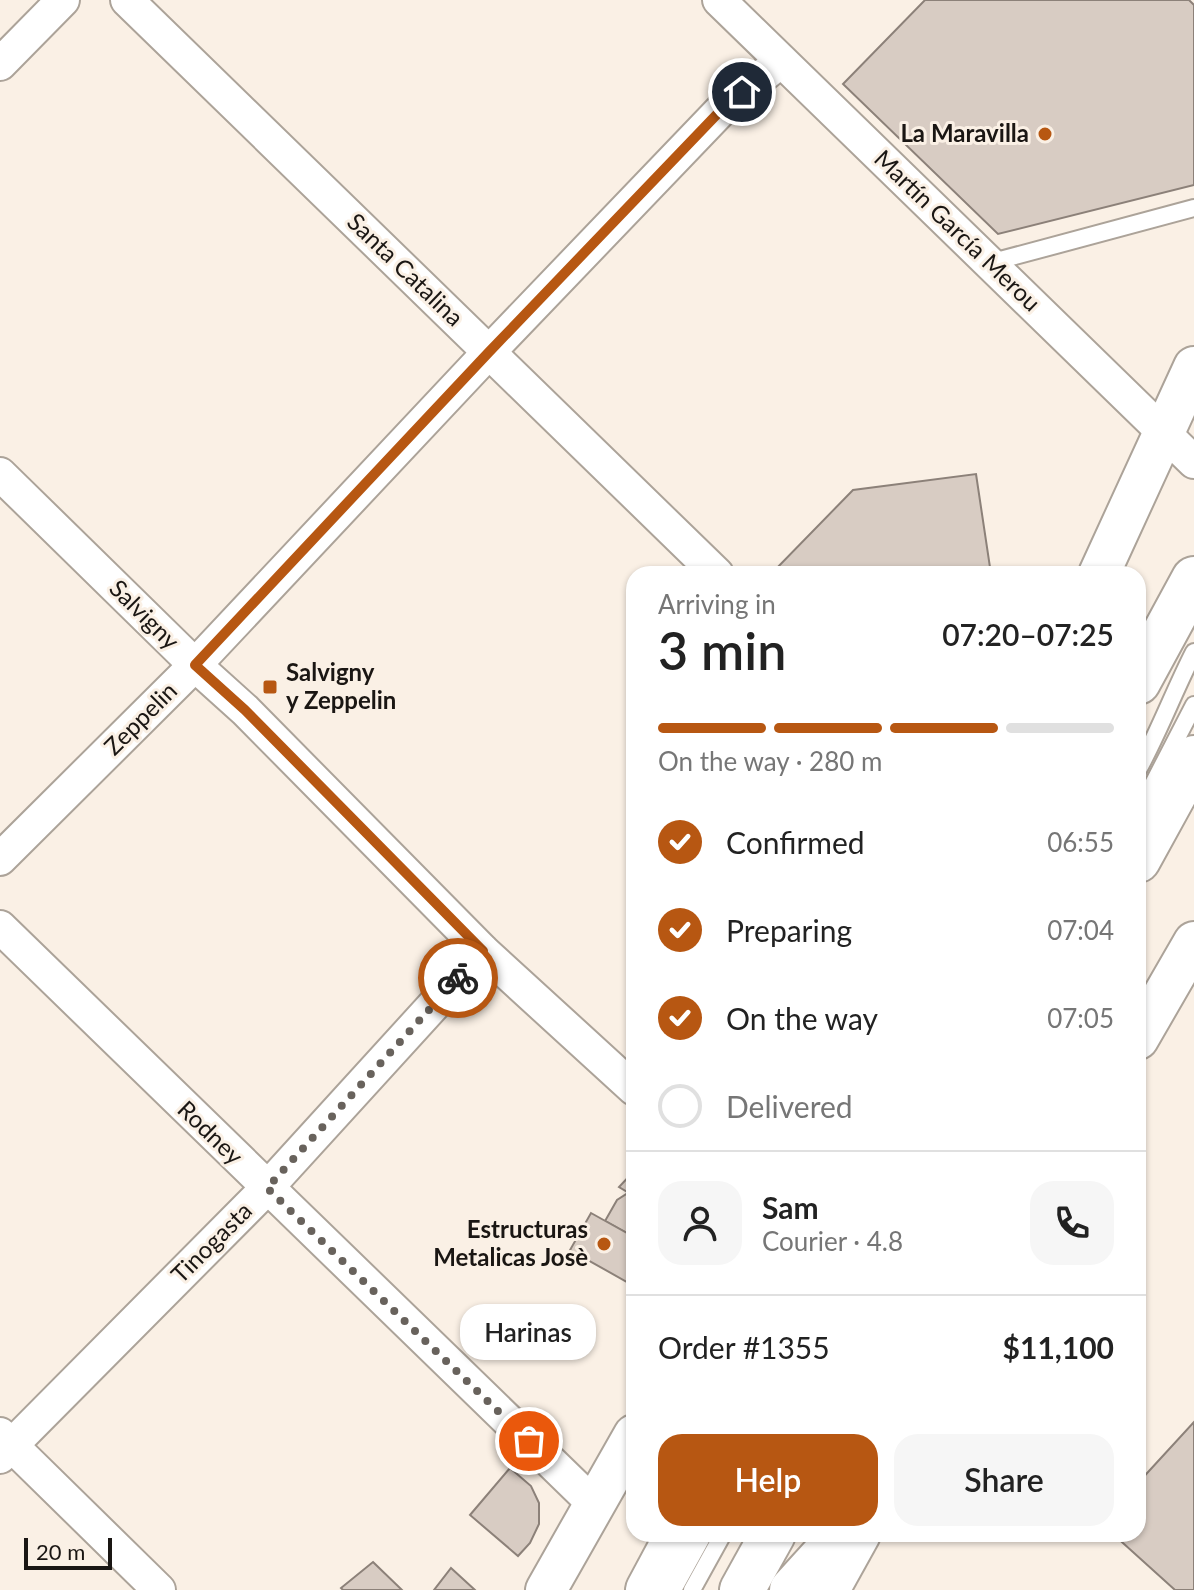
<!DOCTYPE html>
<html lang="en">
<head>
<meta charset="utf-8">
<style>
  :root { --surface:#fff; --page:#f6f6f6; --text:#222; --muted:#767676; --line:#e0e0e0; --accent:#b75712 }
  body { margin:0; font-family:Lato,sans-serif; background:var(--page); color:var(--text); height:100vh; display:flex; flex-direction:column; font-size:30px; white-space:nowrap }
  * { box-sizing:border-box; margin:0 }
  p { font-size:26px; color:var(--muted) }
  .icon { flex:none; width:44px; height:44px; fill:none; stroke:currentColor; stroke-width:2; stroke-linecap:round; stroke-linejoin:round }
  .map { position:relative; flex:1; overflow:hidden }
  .details { position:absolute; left:626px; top:566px; width:520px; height:976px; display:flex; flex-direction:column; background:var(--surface); border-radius:24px; box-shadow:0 2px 6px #0004 }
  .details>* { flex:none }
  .scale { position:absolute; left:24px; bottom:20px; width:88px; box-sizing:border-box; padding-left:8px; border:4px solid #1a1613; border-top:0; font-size:22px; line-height:28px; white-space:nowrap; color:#1a1613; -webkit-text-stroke:6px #faf0e5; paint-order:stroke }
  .pin { position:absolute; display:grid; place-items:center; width:68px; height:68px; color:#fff; margin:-34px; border:4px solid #fff; border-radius:50%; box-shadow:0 2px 8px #0007 }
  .courier { position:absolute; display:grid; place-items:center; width:80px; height:80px; margin:-40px; border:6px solid #b75712; border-radius:50%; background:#fff; color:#222; box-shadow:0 2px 10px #0007 }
  .bubble { position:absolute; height:56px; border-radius:24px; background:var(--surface); box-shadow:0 2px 6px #0004; font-size:26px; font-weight:600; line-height:56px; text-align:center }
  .headline em { font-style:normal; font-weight:600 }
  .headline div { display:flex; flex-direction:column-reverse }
  .headline { display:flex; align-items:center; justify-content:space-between; height:136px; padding:0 32px }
  h1 { font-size:52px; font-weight:600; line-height:60px }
  .bar { display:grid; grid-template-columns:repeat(4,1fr); gap:12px 8px; align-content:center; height:96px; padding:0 32px }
  .bar i { height:10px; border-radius:6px; background:var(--line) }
  .bar .on { background:var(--accent) }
  .bar p { grid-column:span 4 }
  .line { display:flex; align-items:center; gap:20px; padding:0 32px; border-top:2px solid var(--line) }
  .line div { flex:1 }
  .round { display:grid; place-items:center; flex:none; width:84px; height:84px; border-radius:24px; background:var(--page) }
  ol { padding:0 32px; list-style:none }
  li { display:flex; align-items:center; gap:24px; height:88px }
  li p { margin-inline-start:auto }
  li .icon { padding:8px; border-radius:50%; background:var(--accent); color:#fff; stroke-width:4 }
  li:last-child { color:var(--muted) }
  li i { width:44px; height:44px; border:4px solid var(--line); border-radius:50% }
  .button { display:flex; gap:16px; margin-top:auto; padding:16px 32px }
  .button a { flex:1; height:92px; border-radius:24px; background:var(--accent); color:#fff; font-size:32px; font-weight:600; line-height:92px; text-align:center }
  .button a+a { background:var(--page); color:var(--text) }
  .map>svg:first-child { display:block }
</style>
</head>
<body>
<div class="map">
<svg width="1194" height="1590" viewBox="0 0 1194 1590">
  <rect width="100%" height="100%" fill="#faf0e5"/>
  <!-- building -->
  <g fill="#d8ccc3" stroke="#8c8179" stroke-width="2">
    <polygon points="925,0 1189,0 1194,5 1194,185 998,234 843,84"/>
    <polygon points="976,474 991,574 771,574 853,490"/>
    <polygon points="634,1171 634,1196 619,1187"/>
    <polygon points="628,1193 634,1196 634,1237 605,1221 617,1200"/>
    <polygon points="591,1213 634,1237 634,1286 570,1250"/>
    <polygon points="1194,1422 1194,1590 1175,1590 1113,1534 1138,1534 1138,1483"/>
    <polygon points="510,1468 531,1486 539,1503 539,1524 530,1543 518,1556 470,1515"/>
    <polygon points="373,1562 402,1590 343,1590 341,1588"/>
    <polygon points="451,1568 475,1590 434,1590"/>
  </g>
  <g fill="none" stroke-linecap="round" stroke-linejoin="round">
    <!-- service casing -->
    <g stroke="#aca399" stroke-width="20">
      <g id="service">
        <polyline points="989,263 1194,208"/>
        <path d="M1138,770C1159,732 1174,691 1194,652"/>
        <polyline points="1138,813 1194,705"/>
        <polyline points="673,1590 704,1534"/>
        <polyline points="692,1590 723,1534"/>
      </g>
    </g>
    <!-- minor casing -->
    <g stroke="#aca399" stroke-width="36">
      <g id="minor">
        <polyline points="127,0 717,574"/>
        <polyline points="719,0 1194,462"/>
        <polyline points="0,64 63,0"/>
        <polyline points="0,474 195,665 245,710 483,951 634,1089"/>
        <polyline points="0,859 195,665 489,352 723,108 781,61"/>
        <polyline points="0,927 594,1504"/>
        <polyline points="0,1434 159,1590"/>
        <polyline points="0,1457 267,1188 483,951"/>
      </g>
    </g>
    <!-- tertiary casing -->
    <g stroke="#aca399" stroke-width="44">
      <g id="tertiary">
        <polyline points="1099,574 1194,367"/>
        <polyline points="1138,1039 1194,942"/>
        <polyline points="546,1590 634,1435"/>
        <polyline points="829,1590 860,1534"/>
      </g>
    </g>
    <!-- trunk casing -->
    <g stroke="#aca399" stroke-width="48">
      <g id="trunk">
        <polyline points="1138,682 1194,579"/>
        <polyline points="1138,860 1194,758"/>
        <polyline points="648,1590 678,1534"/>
        <polyline points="742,1590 773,1534"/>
        <polyline points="792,1590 843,1534"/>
      </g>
    </g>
    <!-- service -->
    <use href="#service" stroke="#fff" stroke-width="16"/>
    <!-- minor -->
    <use href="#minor" stroke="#fff" stroke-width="32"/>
    <!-- tertiary -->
    <use href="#tertiary" stroke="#fff" stroke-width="40"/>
    <!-- trunk -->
    <use href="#trunk" stroke="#fff" stroke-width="44"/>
  </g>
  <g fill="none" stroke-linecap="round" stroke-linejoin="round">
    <!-- done -->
    <polyline stroke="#68625c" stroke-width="8" stroke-dasharray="0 14.4" points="458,978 267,1188 529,1441"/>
    <!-- route -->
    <polyline stroke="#b75712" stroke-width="10" points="458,978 483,951 245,710 195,665 489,352 723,108 742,92"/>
  </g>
  <!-- markers -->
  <g fill="#b75712" stroke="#faf0e5" stroke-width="3">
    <circle cx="1045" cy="134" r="8"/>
    <rect x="262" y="679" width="16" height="16" rx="4"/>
    <circle cx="604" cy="1244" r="8"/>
  </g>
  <g text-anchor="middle" stroke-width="6" stroke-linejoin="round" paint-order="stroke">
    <!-- poi labels -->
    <g font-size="24" font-weight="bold" fill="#1a1613" stroke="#faf0e5" text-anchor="end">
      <text x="1029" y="142">La Maravilla</text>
      <text x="286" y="681" text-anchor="start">Salvigny<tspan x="286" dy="28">y Zeppelin</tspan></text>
      <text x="588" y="1238">Estructuras<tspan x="588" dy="28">Metalicas Josè</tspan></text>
    </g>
    <!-- street labels -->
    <g font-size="24" fill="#1a1613" stroke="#faf0e5">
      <text transform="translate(957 231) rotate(44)" y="8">Martín García Merou</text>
      <text transform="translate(405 270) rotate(44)" y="8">Santa Catalina</text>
      <text transform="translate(144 615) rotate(45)" y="8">Salvigny</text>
      <text transform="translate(141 719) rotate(-45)" y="8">Zeppelin</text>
      <text transform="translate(210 1133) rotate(44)" y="8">Rodney</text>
      <text transform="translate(212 1243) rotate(-45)" y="8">Tinogasta</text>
    </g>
  </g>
</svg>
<div class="scale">20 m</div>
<div class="pin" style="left:529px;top:1441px;background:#ea580c"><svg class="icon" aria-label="bag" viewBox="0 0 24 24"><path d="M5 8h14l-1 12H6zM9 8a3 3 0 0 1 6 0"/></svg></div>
<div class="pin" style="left:742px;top:92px;background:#1f2937"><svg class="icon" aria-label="home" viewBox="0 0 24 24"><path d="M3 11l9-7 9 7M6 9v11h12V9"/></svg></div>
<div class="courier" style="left:458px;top:978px"><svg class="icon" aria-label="bike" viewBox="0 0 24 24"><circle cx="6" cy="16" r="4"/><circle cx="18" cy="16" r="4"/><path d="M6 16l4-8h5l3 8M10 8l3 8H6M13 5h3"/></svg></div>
<div class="bubble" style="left:460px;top:1304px;width:136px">Harinas</div>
<section class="details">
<div class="headline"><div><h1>3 min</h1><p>Arriving in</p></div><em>07:20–07:25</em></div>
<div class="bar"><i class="on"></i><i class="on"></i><i class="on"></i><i></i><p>On the way · 280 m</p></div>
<ol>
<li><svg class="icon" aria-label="check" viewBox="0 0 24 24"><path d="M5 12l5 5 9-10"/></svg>Confirmed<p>06:55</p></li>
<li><svg class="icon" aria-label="check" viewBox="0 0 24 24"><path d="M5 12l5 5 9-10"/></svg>Preparing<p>07:04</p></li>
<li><svg class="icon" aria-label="check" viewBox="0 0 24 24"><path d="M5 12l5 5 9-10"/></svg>On the way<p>07:05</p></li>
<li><i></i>Delivered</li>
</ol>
<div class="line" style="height:144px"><a class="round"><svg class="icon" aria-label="person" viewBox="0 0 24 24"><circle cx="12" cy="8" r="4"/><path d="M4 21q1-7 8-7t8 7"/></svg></a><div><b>Sam</b><p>Courier · 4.8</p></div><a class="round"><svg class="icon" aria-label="phone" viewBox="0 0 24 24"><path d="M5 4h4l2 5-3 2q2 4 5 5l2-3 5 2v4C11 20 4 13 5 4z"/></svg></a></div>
<div class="line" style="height:104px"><div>Order #1355</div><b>$11,100</b></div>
<div class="button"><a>Help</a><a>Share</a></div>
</section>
</div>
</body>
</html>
